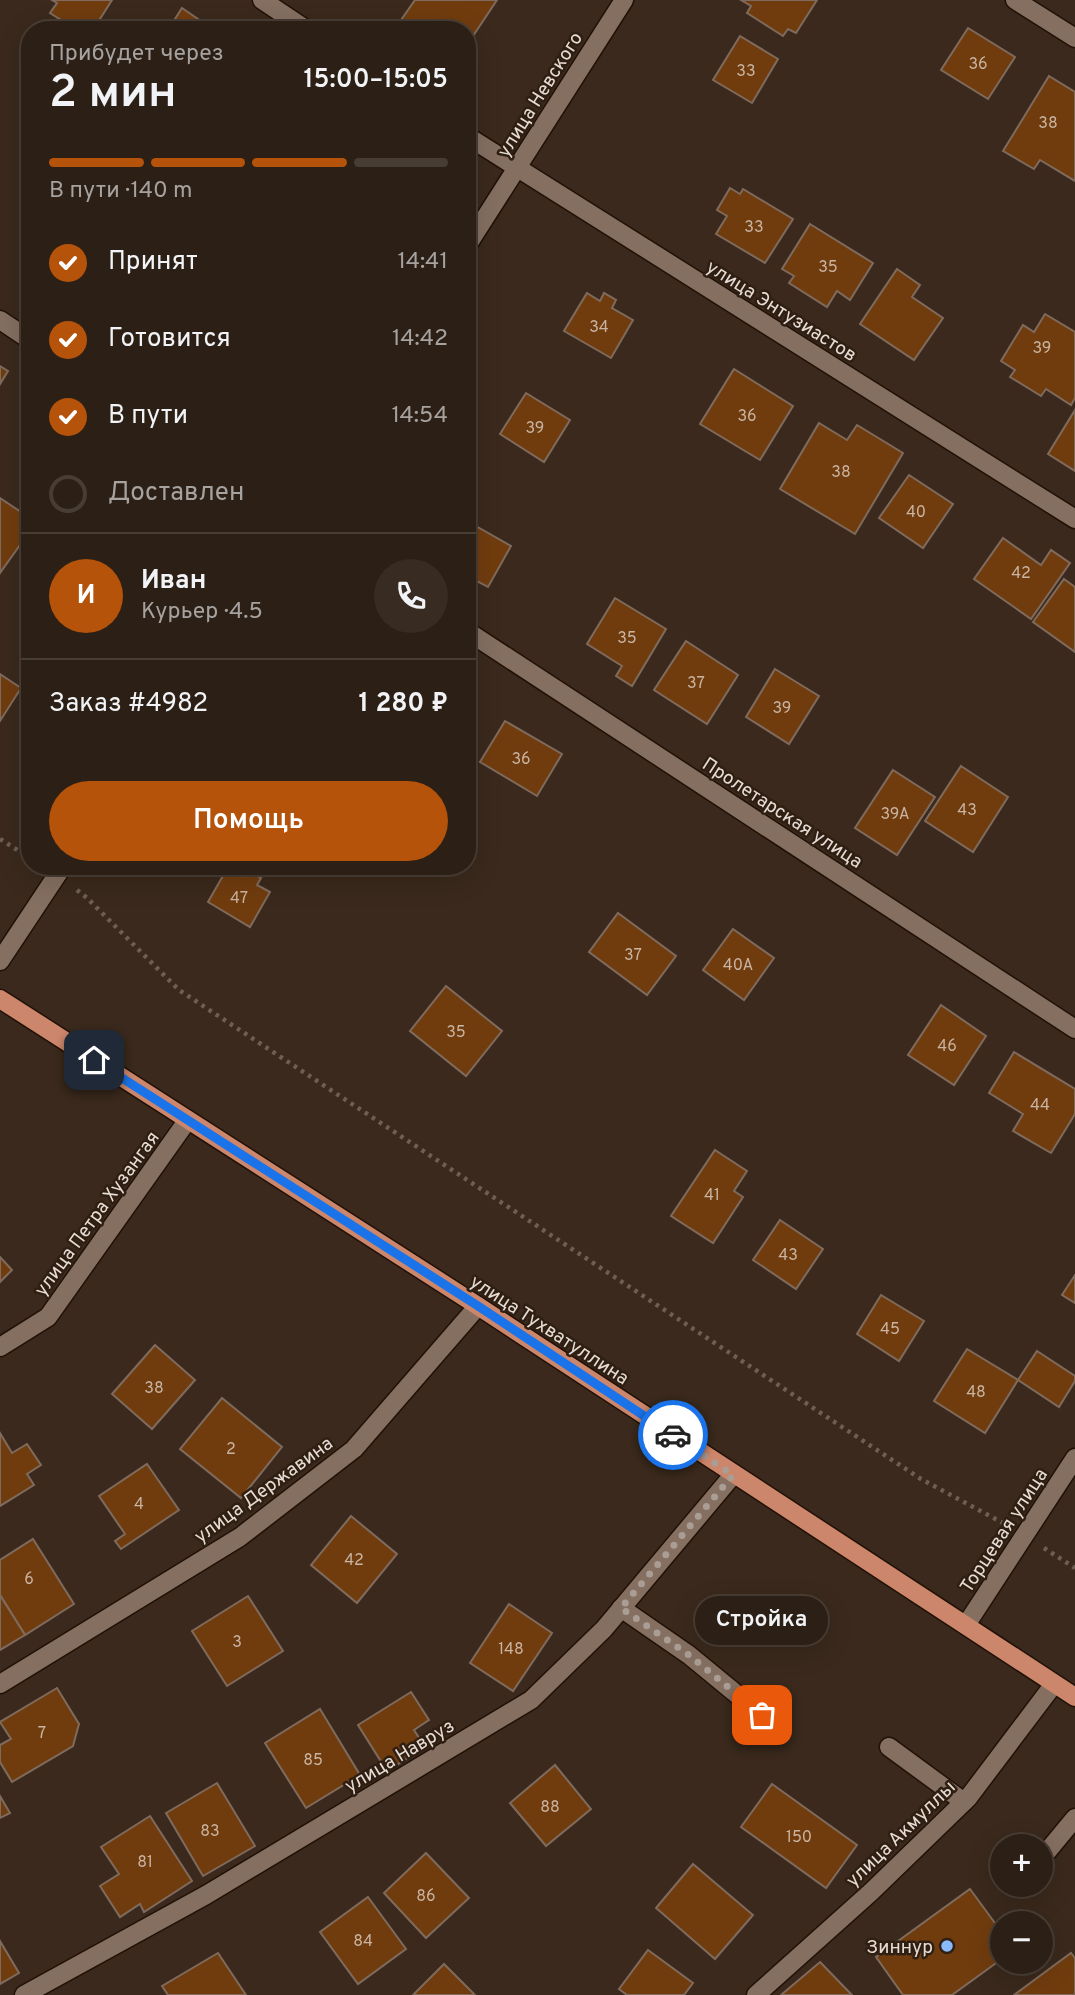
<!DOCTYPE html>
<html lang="ru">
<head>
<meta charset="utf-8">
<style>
  :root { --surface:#2c1f15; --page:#382c22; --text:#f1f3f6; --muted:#a6a2a0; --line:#483d34; --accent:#b45309 }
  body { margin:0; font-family:Overpass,sans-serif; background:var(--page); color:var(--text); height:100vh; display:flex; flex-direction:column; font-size:26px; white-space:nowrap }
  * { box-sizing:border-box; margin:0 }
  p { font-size:23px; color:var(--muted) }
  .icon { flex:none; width:38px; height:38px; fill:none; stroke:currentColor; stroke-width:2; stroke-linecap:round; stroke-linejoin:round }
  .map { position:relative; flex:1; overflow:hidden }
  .drawer { position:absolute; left:21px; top:21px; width:455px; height:854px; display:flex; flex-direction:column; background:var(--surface); border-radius:28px; box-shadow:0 7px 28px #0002,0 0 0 2px var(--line) }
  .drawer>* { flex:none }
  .controls { position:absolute; left:990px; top:1834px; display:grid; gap:14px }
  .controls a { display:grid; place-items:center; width:63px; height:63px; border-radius:50%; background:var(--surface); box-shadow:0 7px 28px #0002,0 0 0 2px var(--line); font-size:35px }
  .pin { position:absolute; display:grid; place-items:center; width:60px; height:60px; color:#fff; margin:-30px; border-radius:14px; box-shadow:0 4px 10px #0006 }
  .courier { position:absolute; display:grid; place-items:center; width:70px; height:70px; margin:-35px; border:5px solid #1a73e8; border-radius:50%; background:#fff; color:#222; box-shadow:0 2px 9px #0007 }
  .bubble { position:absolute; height:49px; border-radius:24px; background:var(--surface); box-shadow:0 7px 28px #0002,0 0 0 2px var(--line); font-size:23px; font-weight:600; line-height:49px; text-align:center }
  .summary em { font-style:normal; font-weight:600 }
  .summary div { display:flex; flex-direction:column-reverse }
  .summary { display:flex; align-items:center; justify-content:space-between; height:119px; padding:0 28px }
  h1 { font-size:46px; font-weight:600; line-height:52px }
  .bar { display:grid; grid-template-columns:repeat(4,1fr); gap:10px 7px; align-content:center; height:84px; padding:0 28px }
  .bar i { height:9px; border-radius:5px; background:var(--line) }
  .bar .on { background:var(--accent) }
  .bar p { grid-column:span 4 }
  .line { display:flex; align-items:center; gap:18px; padding:0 28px; border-top:2px solid var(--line) }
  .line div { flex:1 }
  .round { display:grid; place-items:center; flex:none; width:74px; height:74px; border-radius:37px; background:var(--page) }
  ol { padding:0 28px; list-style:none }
  li { display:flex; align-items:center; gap:21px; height:77px }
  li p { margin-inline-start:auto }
  li .icon { padding:7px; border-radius:50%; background:var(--accent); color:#fff; stroke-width:4 }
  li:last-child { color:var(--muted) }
  li i { width:38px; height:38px; border:4px solid var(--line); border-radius:50% }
  .cta { display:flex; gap:14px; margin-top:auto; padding:14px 28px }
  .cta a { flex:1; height:80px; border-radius:42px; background:var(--accent); color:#fff; font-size:28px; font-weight:600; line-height:80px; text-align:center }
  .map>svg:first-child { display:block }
</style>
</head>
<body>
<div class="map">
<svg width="1075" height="1995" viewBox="0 0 1075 1995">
  <rect width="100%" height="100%" fill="#3a291c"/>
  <!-- building -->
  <g fill="#703c0e" stroke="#7f6b5d" stroke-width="2">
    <polygon points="52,0 112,0 93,30 77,30 50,13 57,3"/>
    <polygon points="415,0 497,0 467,45 467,30 416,30 401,20"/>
    <polygon points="741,0 817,0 796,33 788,29 783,36 747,13 751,6"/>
    <polygon points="182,8 214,30 168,30"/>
    <polygon points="968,28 1015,57 988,99 941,70"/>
    <polygon points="740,36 778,59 752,103 713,80"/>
    <polygon points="1049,76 1075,92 1075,181 1040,160 1034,169 1003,151"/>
    <polygon points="730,188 740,194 743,189 793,219 765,263 716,234 727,216 717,210"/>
    <polygon points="810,224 873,263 850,300 837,291 827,307 789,283 794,276 782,269"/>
    <polygon points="897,269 920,285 912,297 943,318 914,360 860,324"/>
    <polygon points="587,293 600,301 604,293 616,300 612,308 633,320 611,358 564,331"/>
    <polygon points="1045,314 1075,332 1075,398 1071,405 1046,389 1041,396 1010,377 1015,370 1001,361 1023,325 1034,332"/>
    <polygon points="0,366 8,371 0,384"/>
    <polygon points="734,369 793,406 760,460 700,424"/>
    <polygon points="526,393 570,420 544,462 500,434"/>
    <polygon points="1075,410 1075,471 1048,454"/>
    <polygon points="819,423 847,440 857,425 903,453 855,534 780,489"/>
    <polygon points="909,475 953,504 923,548 879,518"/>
    <polygon points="0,498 30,518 30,531 0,573"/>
    <polygon points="467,521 511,546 488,587 467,576"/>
    <polygon points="1003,538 1041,565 1051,550 1070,563 1031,619 974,579"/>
    <polygon points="1064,579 1075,587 1075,652 1033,622"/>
    <polygon points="615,598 666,629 632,686 616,676 622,666 587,644"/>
    <polygon points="686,641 738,675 707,724 654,690"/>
    <polygon points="775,669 819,696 789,744 746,717"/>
    <polygon points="0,674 21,688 0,721"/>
    <polygon points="505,721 562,754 537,796 480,762"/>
    <polygon points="961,766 1008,797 973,852 925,821"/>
    <polygon points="893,770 935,797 897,855 855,828"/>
    <polygon points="228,867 244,876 247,870 261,878 257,885 270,892 250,927 208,902"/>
    <polygon points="618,913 676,956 647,995 589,952"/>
    <polygon points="733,929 774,958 744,1000 703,970"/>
    <polygon points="446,986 502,1031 466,1076 410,1031"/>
    <polygon points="941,1005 986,1036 954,1085 908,1055"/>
    <polygon points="1014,1052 1075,1089 1075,1114 1051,1153 1013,1131 1023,1114 989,1093"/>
    <polygon points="715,1150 747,1171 734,1191 743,1197 713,1243 671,1216"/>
    <polygon points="780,1220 823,1249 796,1289 753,1260"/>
    <polygon points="0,1257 12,1270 0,1282"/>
    <polygon points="1075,1275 1075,1303 1062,1295"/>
    <polygon points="881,1295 924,1321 899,1361 857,1334"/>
    <polygon points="155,1345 195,1380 152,1429 112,1394"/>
    <polygon points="967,1349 1018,1380 985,1433 934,1401"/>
    <polygon points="1037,1351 1075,1376 1075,1381 1059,1407 1018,1380"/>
    <polygon points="222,1398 282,1447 241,1498 180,1449"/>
    <polygon points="0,1433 12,1453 27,1444 41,1465 27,1474 34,1485 0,1506"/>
    <polygon points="147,1464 179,1510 121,1549 115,1541 125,1534 99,1496"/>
    <polygon points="351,1516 397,1554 357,1603 311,1565"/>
    <polygon points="33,1539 74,1604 25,1635 0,1595 0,1560"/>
    <polygon points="0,1595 25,1635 0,1650"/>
    <polygon points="248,1596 283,1651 227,1686 192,1631"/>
    <polygon points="509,1604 552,1633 513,1691 470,1663"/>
    <polygon points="57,1688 79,1724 73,1746 12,1782 0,1762 0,1745 11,1739 0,1722"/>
    <polygon points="411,1692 429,1720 414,1730 425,1747 387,1771 358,1725"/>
    <polygon points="320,1709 360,1775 306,1808 265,1743"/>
    <polygon points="555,1765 591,1809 546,1846 510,1803"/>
    <polygon points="217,1783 255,1846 203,1876 166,1813"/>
    <polygon points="772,1784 857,1845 826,1888 741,1827"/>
    <polygon points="0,1796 10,1813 0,1818"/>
    <polygon points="150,1816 192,1881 144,1912 140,1904 120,1917 100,1886 119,1874 101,1847"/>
    <polygon points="426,1853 469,1898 426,1938 384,1893"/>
    <polygon points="693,1864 753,1915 715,1959 656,1908"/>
    <polygon points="970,1889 1003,1934 1003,1958 952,1995 903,1995 876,1957"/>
    <polygon points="368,1897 406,1949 358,1984 320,1932"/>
    <polygon points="0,1941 19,1973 0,1984"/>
    <polygon points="648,1950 693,1983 684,1995 627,1995 619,1989"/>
    <polygon points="218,1953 246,1995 168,1995 162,1986"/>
    <polygon points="1071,1953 1075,1958 1075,1995 1014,1995"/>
    <polygon points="820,1962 852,1995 781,1995"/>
    <polygon points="444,1964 475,1995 413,1995"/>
  </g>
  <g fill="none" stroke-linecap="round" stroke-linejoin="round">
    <!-- minor casing -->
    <g stroke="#211106" stroke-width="21">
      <g id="minor">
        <polyline points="262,0 307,30"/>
        <polyline points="1015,0 1075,38"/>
        <polyline points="467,136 1075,519"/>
        <polyline points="467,246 624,0"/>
        <polyline points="0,320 30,340"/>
        <polyline points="467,631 1075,1029"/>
        <polyline points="0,961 63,866"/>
        <polyline points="0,1347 48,1317 187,1121"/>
        <polyline points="621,1608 689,1655 762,1715"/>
        <polyline points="966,1625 1075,1458"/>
        <polyline points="0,1684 240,1537 354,1449 478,1306"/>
        <polyline points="889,1747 964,1802"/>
        <polyline points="1041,1859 1075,1818"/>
        <polyline points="24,1995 206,1895 531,1700 604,1629 733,1475"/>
        <polyline points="756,1995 871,1892 968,1798 1054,1684"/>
      </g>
    </g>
    <!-- major casing -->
    <g stroke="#211106" stroke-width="21">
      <polyline id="major" points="0,999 478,1306 1075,1697"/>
    </g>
    <!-- path -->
    <g stroke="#6e5f54" stroke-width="4.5" stroke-dasharray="3.5 5" stroke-linecap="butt">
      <polyline points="0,839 30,858"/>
      <polyline points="77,890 87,898 179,990 921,1479 1003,1523"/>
      <polyline points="1044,1548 1075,1568"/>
    </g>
    <!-- minor -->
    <use href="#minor" stroke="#846f61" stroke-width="18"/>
    <!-- major -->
    <use href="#major" stroke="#cc866b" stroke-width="18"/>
  </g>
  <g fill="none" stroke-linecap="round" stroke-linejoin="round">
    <!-- done -->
    <polyline stroke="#aa9d94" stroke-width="7" stroke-dasharray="0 12.6" points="673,1435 733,1475 621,1608 689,1655 762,1715"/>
    <!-- route -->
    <polyline stroke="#1a73e8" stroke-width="9" points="94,1060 478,1306 673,1435"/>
  </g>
  <!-- markers -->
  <circle fill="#89bafc" stroke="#2f1f13" stroke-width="2.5" cx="947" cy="1946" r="7"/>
  <g text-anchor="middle" stroke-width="5" stroke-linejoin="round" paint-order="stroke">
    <!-- number labels -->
    <g font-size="16" fill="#c9b4a2">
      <text x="978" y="69">36</text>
      <text x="746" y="76">33</text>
      <text x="1048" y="128">38</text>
      <text x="754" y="232">33</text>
      <text x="828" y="272">35</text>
      <text x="599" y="332">34</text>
      <text x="1042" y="353">39</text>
      <text x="747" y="421">36</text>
      <text x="535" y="433">39</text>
      <text x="841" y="477">38</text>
      <text x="916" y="517">40</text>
      <text x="1021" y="578">42</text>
      <text x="627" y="643">35</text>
      <text x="696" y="688">37</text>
      <text x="782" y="713">39</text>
      <text x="521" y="764">36</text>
      <text x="967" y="815">43</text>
      <text x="895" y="819">39А</text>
      <text x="239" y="903">47</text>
      <text x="633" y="960">37</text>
      <text x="738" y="970">40А</text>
      <text x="456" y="1037">35</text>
      <text x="947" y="1051">46</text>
      <text x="1040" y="1110">44</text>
      <text x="712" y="1200">41</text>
      <text x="788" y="1260">43</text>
      <text x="890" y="1334">45</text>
      <text x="154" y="1393">38</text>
      <text x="976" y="1397">48</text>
      <text x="231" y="1454">2</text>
      <text x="139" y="1509">4</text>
      <text x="354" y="1565">42</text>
      <text x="29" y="1584">6</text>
      <text x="237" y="1647">3</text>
      <text x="511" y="1654">148</text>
      <text x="42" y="1738">7</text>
      <text x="313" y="1765">85</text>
      <text x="550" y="1812">88</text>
      <text x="210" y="1836">83</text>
      <text x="799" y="1842">150</text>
      <text x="145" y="1867">81</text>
      <text x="426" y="1901">86</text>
      <text x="363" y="1946">84</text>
    </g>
    <!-- street labels -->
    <g font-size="19" fill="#e7dcd4" stroke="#2f1f13">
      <text transform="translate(539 94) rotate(-58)" y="7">улица Невского</text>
      <text transform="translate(782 310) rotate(32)" y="7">улица Энтузиастов</text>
      <text transform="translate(783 812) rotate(33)" y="7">Пролетарская улица</text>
      <text transform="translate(96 1213) rotate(-54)" y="7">улица Петра Хузангая</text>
      <text transform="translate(550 1329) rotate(33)" y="7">улица Тухватуллина</text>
      <text transform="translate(263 1489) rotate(-36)" y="7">улица Державина</text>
      <text transform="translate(1003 1530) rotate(-57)" y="7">Торцевая улица</text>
      <text transform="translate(399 1755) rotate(-31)" y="7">улица Навруз</text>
      <text transform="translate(900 1833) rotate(-44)" y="7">улица Акмуллы</text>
    </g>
    <!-- poi labels -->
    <g font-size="19" fill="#e7dcd4" stroke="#2f1f13" text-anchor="end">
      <text x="933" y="1953">Зиннур</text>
    </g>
  </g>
</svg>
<div class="controls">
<a>+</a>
<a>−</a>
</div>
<div class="pin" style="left:762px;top:1715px;background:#ea580c"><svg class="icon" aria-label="bag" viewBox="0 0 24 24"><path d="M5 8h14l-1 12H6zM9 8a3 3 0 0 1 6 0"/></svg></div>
<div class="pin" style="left:94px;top:1060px;background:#1f2937"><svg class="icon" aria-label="home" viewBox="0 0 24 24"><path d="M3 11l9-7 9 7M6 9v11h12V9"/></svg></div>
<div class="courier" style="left:673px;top:1435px"><svg class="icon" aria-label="car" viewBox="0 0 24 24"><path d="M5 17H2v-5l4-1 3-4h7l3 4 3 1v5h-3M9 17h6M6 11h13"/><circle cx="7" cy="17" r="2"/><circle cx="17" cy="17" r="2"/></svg></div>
<div class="bubble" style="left:695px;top:1596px;width:133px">Стройка</div>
<section class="drawer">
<div class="summary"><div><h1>2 мин</h1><p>Прибудет через</p></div><em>15:00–15:05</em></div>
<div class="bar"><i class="on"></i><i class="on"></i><i class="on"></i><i></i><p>В пути · 140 m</p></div>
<ol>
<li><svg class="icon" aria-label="check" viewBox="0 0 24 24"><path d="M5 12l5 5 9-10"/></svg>Принят<p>14:41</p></li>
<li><svg class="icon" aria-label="check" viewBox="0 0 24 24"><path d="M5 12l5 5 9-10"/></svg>Готовится<p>14:42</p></li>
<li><svg class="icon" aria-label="check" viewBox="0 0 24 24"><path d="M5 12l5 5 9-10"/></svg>В пути<p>14:54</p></li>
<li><i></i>Доставлен</li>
</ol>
<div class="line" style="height:126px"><b class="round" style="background:var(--accent);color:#fff">И</b><div><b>Иван</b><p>Курьер · 4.5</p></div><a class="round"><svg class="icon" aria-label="phone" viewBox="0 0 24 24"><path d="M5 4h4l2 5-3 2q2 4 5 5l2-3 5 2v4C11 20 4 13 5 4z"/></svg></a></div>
<div class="line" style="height:91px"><div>Заказ #4982</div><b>1 280 ₽</b></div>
<div class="cta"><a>Помощь</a></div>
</section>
</div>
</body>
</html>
